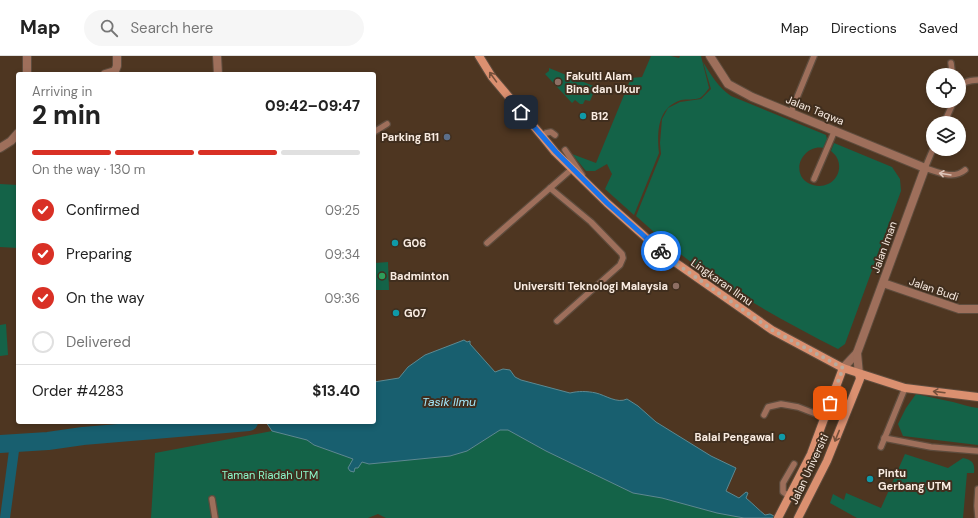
<!DOCTYPE html>
<html lang="en">
<head>
<meta charset="utf-8">
<style>
  :root { --surface:#fff; --page:#f6f6f6; --text:#222; --muted:#767676; --line:#e0e0e0; --accent:#d93025 }
  body { margin:0; font-family:"DM Sans",sans-serif; background:var(--page); color:var(--text); height:100vh; display:flex; flex-direction:column; font-size:15px; white-space:nowrap }
  * { box-sizing:border-box; margin:0 }
  p { font-size:13px; color:var(--muted) }
  .icon { flex:none; width:22px; height:22px; fill:none; stroke:currentColor; stroke-width:2; stroke-linecap:round; stroke-linejoin:round }
  .map { position:relative; flex:1; overflow:hidden }
  .details { position:absolute; left:16px; top:16px; width:360px; height:352px; display:flex; flex-direction:column; background:var(--surface); border-radius:4px; box-shadow:0 2px 6px #0003 }
  .details>* { flex:none }
  .buttons { position:absolute; left:926px; top:12px; display:grid; gap:8px }
  .buttons a { display:grid; place-items:center; width:40px; height:40px; border-radius:50%; background:var(--surface); box-shadow:0 2px 6px #0003; font-size:20px }
  .pin { position:absolute; display:grid; place-items:center; width:34px; height:34px; color:#fff; margin:-17px; border-radius:8px; box-shadow:0 2px 6px #0006 }
  .courier { position:absolute; display:grid; place-items:center; width:40px; height:40px; margin:-20px; border:3px solid #1a73e8; border-radius:50%; background:#fff; color:#222; box-shadow:0 1px 5px #0007 }
  .summary em { font-style:normal; font-weight:800 }
  .summary div { display:flex; flex-direction:column-reverse }
  .summary { display:flex; align-items:center; justify-content:space-between; height:68px; padding:0 16px }
  h1 { font-size:26px; font-weight:800; line-height:30px }
  .bar { display:grid; grid-template-columns:repeat(4,1fr); gap:6px 4px; align-content:center; height:48px; padding:0 16px }
  .bar i { height:5px; border-radius:3px; background:var(--line) }
  .bar .current { background:var(--accent) }
  .bar p { grid-column:span 4 }
  .line { display:flex; align-items:center; gap:10px; padding:0 16px; border-top:1px solid var(--line) }
  .line div { flex:1 }
  ol { padding:0 16px; list-style:none }
  li { display:flex; align-items:center; gap:12px; height:44px }
  li p { margin-inline-start:auto }
  li .icon { padding:4px; border-radius:50%; background:var(--accent); color:#fff; stroke-width:4 }
  li:last-child { color:var(--muted) }
  li i { width:22px; height:22px; border:2px solid var(--line); border-radius:50% }
  header { display:flex; align-items:center; gap:24px; box-sizing:border-box; height:56px; padding:0 20px; background:var(--surface); border-bottom:1px solid var(--line) }
  header strong { font-size:19px }
  nav { display:flex; gap:22px; margin-inline-start:auto; font-size:14px }
  .search { width:280px; height:36px; background:var(--page); display:flex; align-items:center; gap:10px; box-sizing:border-box; padding:0 14px; border-radius:22px; color:var(--muted); font-size:15px }
  .map>svg:first-child { display:block }
</style>
</head>
<body>
<header>
<strong>Map</strong>
<div class="search"><svg class="icon" aria-label="search" viewBox="0 0 24 24"><circle cx="10" cy="10" r="6"/><path d="M15 15l6 6"/></svg>Search here</div>
<nav><a>Map</a><a>Directions</a><a>Saved</a></nav>
</header>
<div class="map">
<svg width="978" height="462" viewBox="0 0 978 462">
  <rect width="100%" height="100%" fill="#402e1e"/>
  <!-- built -->
  <path fill="#4e3621" fill-rule="evenodd" d="M0,0H978V462H0ZM18,18H374V366H18ZM933,19H959V45H933ZM933,67H959V93H933Z"/>
  <!-- green -->
  <g fill="#146348">
    <path d="M651,0H671L679,2L680,0H701L709,32C707,35 703,40 700,42C695,44 687,43 681,44C657,52 657,76 659,97L634,159L605,133L612,118L607,108L595,115H586L572,98L596,107L631,22L642,21Z"/>
    <path d="M703,6C711,19 718,31 731,40L826,79L827,83L823,92C810,89 796,103 800,117C803,128 818,133 828,128C838,124 842,111 837,102C836,99 833,97 831,95L834,87L892,111L900,123L901,135L845,288L838,293C789,268 740,241 695,209C674,194 655,177 636,160L661,98L660,87L662,63L668,52L680,46L701,43L711,33Z"/>
    <polygon points="549,12 596,31 590,45 585,44 583,48 580,48 575,44 572,47 545,18 549,15"/>
    <polygon points="0,128 18,129 18,192 0,191"/>
    <polygon points="388,206 389,234 376,234 375,207"/>
    <polygon points="6,268 8,299 0,300 0,269"/>
    <path d="M916,338C928,341 940,343 953,346C962,348 969,351 978,352V389L903,380L898,368L906,352Z"/>
    <polygon points="500,374 508,374 546,395 633,437 662,442 717,457 744,462 386,462 378,458 368,462 151,462 155,397 272,375 307,384 314,389 353,403 355,412 362,406 369,408 450,400 467,395"/>
    <path d="M905,398L948,412L963,402C973,404 975,408 974,417H967L963,462H857L830,447L833,438L844,444L846,437L881,452Z"/>
  </g>
  <!-- water -->
  <path fill="#185f6f" stroke="#5c8992" d="M464,284L467,286L470,285V288L495,316L503,313L510,314L515,321L521,324L570,337C578,335 587,335 596,337C605,339 617,348 627,343L638,350L656,366L711,400L736,412L726,435L739,442L746,436L748,437L746,442C753,448 759,454 765,459L770,458L778,462H744L717,457L662,442L633,437L546,395L508,374H500L467,395L450,400L369,408L362,406L358,412H355L354,416L350,415L348,412L353,403L314,389L307,384L272,375L266,366H374V326L399,322L408,311L425,299Z"/>
  <g fill="none" stroke-linecap="round" stroke-linejoin="round">
    <!-- canal -->
    <polyline stroke="#185f6f" stroke-width="10" points="5,462 15,387"/>
    <!-- river -->
    <polyline stroke="#185f6f" stroke-width="18" points="0,388 48,385 83,380 249,366"/>
    <!-- lane casing -->
    <g stroke="#5e4c3d" stroke-width="8">
      <g id="lane">
        <polyline points="951,7 952,15 954,19"/>
        <path d="M959,33C962,26 971,24 978,24"/>
        <polyline points="791,56 814,0"/>
        <polyline points="944,67 954,45"/>
        <polyline points="374,76 387,68"/>
        <polyline points="542,80 546,77 551,76 555,79"/>
        <path d="M933,93L925,112C938,116 953,124 965,114"/>
        <polyline points="565,94 582,119"/>
        <polyline points="814,123 835,74"/>
        <polyline points="550,132 591,166 622,198 623,202 620,209 557,265"/>
        <polyline points="487,187 573,112"/>
        <polyline points="764,359 768,351 781,348 798,351 824,361"/>
        <polyline points="884,382 931,391 978,395"/>
        <polyline points="881,391 905,332"/>
        <polyline points="978,433 977,450 978,461"/>
        <polyline points="789,440 783,436 783,427 794,408"/>
        <polyline points="212,443 215,462"/>
      </g>
    </g>
    <!-- street casing -->
    <g stroke="#5e4c3d" stroke-width="10">
      <g id="street">
        <polyline points="217,0 218,18"/>
        <polyline points="710,0 728,28 752,41 925,112 857,297 843,312"/>
        <polyline points="27,18 27,0"/>
        <polyline points="105,18 115,15 117,10 117,0"/>
        <polyline points="0,92 11,85 18,77"/>
        <polyline points="883,227 959,253 978,253"/>
        <polyline points="857,297 859,318"/>
      </g>
    </g>
    <!-- secondary casing -->
    <g stroke="#5e4c3d" stroke-width="10">
      <g id="secondary">
        <polyline points="479,0 492,21 542,80 555,96 607,147 669,202 772,274 843,312 905,332 978,341"/>
        <polyline points="778,462 811,398 843,312"/>
        <polyline points="798,462 827,405 860,323 859,318"/>
      </g>
    </g>
    <!-- lane -->
    <use href="#lane" stroke="#9e6f5b" stroke-width="5.5"/>
    <!-- street -->
    <use href="#street" stroke="#9e6f5b" stroke-width="8"/>
    <!-- secondary -->
    <use href="#secondary" stroke="#db9070" stroke-width="8"/>
  </g>
  <!-- one-way arrows -->
  <defs><path id="oneway-shaft" d="M-6 0H5M1.5-3L5.5 0L1.5 3" fill="none" stroke-width="1.6" stroke-linecap="round" stroke-linejoin="round"/></defs>
  <g stroke="#76503b">
    <use href="#oneway-shaft" transform="translate(493 21) rotate(-126)"/>
    <use href="#oneway-shaft" transform="translate(939 336) rotate(-173)"/>
    <use href="#oneway-shaft" transform="translate(837 380) rotate(112)"/>
  </g>
  <use stroke="#dec6ba" href="#oneway-shaft" transform="translate(945 118) rotate(-171)"/>
  <g fill="none" stroke-linecap="round" stroke-linejoin="round">
    <!-- done -->
    <polyline stroke="#b8aa9d" stroke-width="4" stroke-dasharray="0 7.2" points="661,195 668,202 772,274 843,312 830,347"/>
    <!-- route -->
    <polyline stroke="#1a73e8" stroke-width="5" points="521,56 556,96 607,147 661,195"/>
  </g>
  <!-- markers -->
  <g fill="#8d6e63" stroke="#402e1e" stroke-width="1.5">
    <circle cx="558" cy="26" r="4"/>
    <circle cx="676" cy="230" r="4"/>
  </g>
  <g fill="#0f9aa8" stroke="#402e1e" stroke-width="1.5">
    <circle cx="583" cy="60" r="4"/>
    <circle cx="395" cy="187" r="4"/>
    <circle cx="396" cy="257" r="4"/>
    <circle cx="782" cy="381" r="4"/>
    <circle cx="870" cy="423" r="4"/>
  </g>
  <circle fill="#5c6f8a" stroke="#402e1e" stroke-width="1.5" cx="447" cy="81" r="4"/>
  <circle fill="#2e9e5b" stroke="#402e1e" stroke-width="1.5" cx="382" cy="220" r="4"/>
  <g text-anchor="middle" stroke-width="4" stroke-linejoin="round" paint-order="stroke">
    <!-- poi labels -->
    <g font-size="11" font-weight="bold" fill="#f9ece2" stroke="#402e1e" text-anchor="start">
      <text x="566" y="24">Fakulti Alam<tspan x="566" dy="13">Bina dan Ukur</tspan></text>
      <text x="591" y="64">B12</text>
      <text x="439" y="85" text-anchor="end">Parking B11</text>
      <text x="403" y="191">G06</text>
      <text x="390" y="224">Badminton</text>
      <text x="668" y="234" text-anchor="end">Universiti Teknologi Malaysia</text>
      <text x="404" y="261">G07</text>
      <text x="774" y="385" text-anchor="end">Balai Pengawal</text>
      <text x="878" y="421">Pintu<tspan x="878" dy="13">Gerbang UTM</tspan></text>
    </g>
    <!-- street labels -->
    <g font-size="11" fill="#f9ece2" stroke="#402e1e">
      <text transform="translate(815 54) rotate(22)" y="4">Jalan Taqwa</text>
      <text transform="translate(884 191) rotate(-70)" y="4">Jalan Iman</text>
      <text transform="translate(722 226) rotate(35)" y="4">Lingkaran Ilmu</text>
      <text transform="translate(934 233) rotate(19)" y="4">Jalan Budi</text>
      <text transform="translate(809 413) rotate(-65)" y="4">Jalan Universiti</text>
    </g>
    <!-- park labels -->
    <g font-size="11" fill="#8bf6c8" stroke="#402e1e">
      <text x="270" y="423">Taman Riadah UTM</text>
    </g>
    <!-- water labels -->
    <g font-size="12" font-style="italic" fill="#a4e8fa" stroke="#402e1e">
      <text x="449" y="350">Tasik Ilmu</text>
    </g>
  </g>
</svg>
<div class="buttons">
<a><svg class="icon" aria-label="locate" viewBox="0 0 24 24"><circle cx="12" cy="12" r="6"/><path d="M12 2v4M12 18v4M2 12h4M18 12h4"/></svg></a>
<a><svg class="icon" aria-label="layers" viewBox="0 0 24 24"><path d="M12 4l9 5-9 5-9-5zM3 14l9 5 9-5"/></svg></a>
</div>
<div class="pin" style="left:830px;top:347px;background:#ea580c"><svg class="icon" aria-label="bag" viewBox="0 0 24 24"><path d="M5 8h14l-1 12H6zM9 8a3 3 0 0 1 6 0"/></svg></div>
<div class="pin" style="left:521px;top:56px;background:#1f2937"><svg class="icon" aria-label="home" viewBox="0 0 24 24"><path d="M3 11l9-7 9 7M6 9v11h12V9"/></svg></div>
<div class="courier" style="left:661px;top:195px"><svg class="icon" aria-label="bike" viewBox="0 0 24 24"><circle cx="6" cy="16" r="4"/><circle cx="18" cy="16" r="4"/><path d="M6 16l4-8h5l3 8M10 8l3 8H6M13 5h3"/></svg></div>
<section class="details">
<div class="summary"><div><h1>2 min</h1><p>Arriving in</p></div><em>09:42–09:47</em></div>
<div class="bar"><i class="current"></i><i class="current"></i><i class="current"></i><i></i><p>On the way · 130 m</p></div>
<ol>
<li><svg class="icon" aria-label="check" viewBox="0 0 24 24"><path d="M5 12l5 5 9-10"/></svg>Confirmed<p>09:25</p></li>
<li><svg class="icon" aria-label="check" viewBox="0 0 24 24"><path d="M5 12l5 5 9-10"/></svg>Preparing<p>09:34</p></li>
<li><svg class="icon" aria-label="check" viewBox="0 0 24 24"><path d="M5 12l5 5 9-10"/></svg>On the way<p>09:36</p></li>
<li><i></i>Delivered</li>
</ol>
<div class="line" style="height:52px"><div>Order #4283</div><b>$13.40</b></div>
</section>
</div>
</body>
</html>
